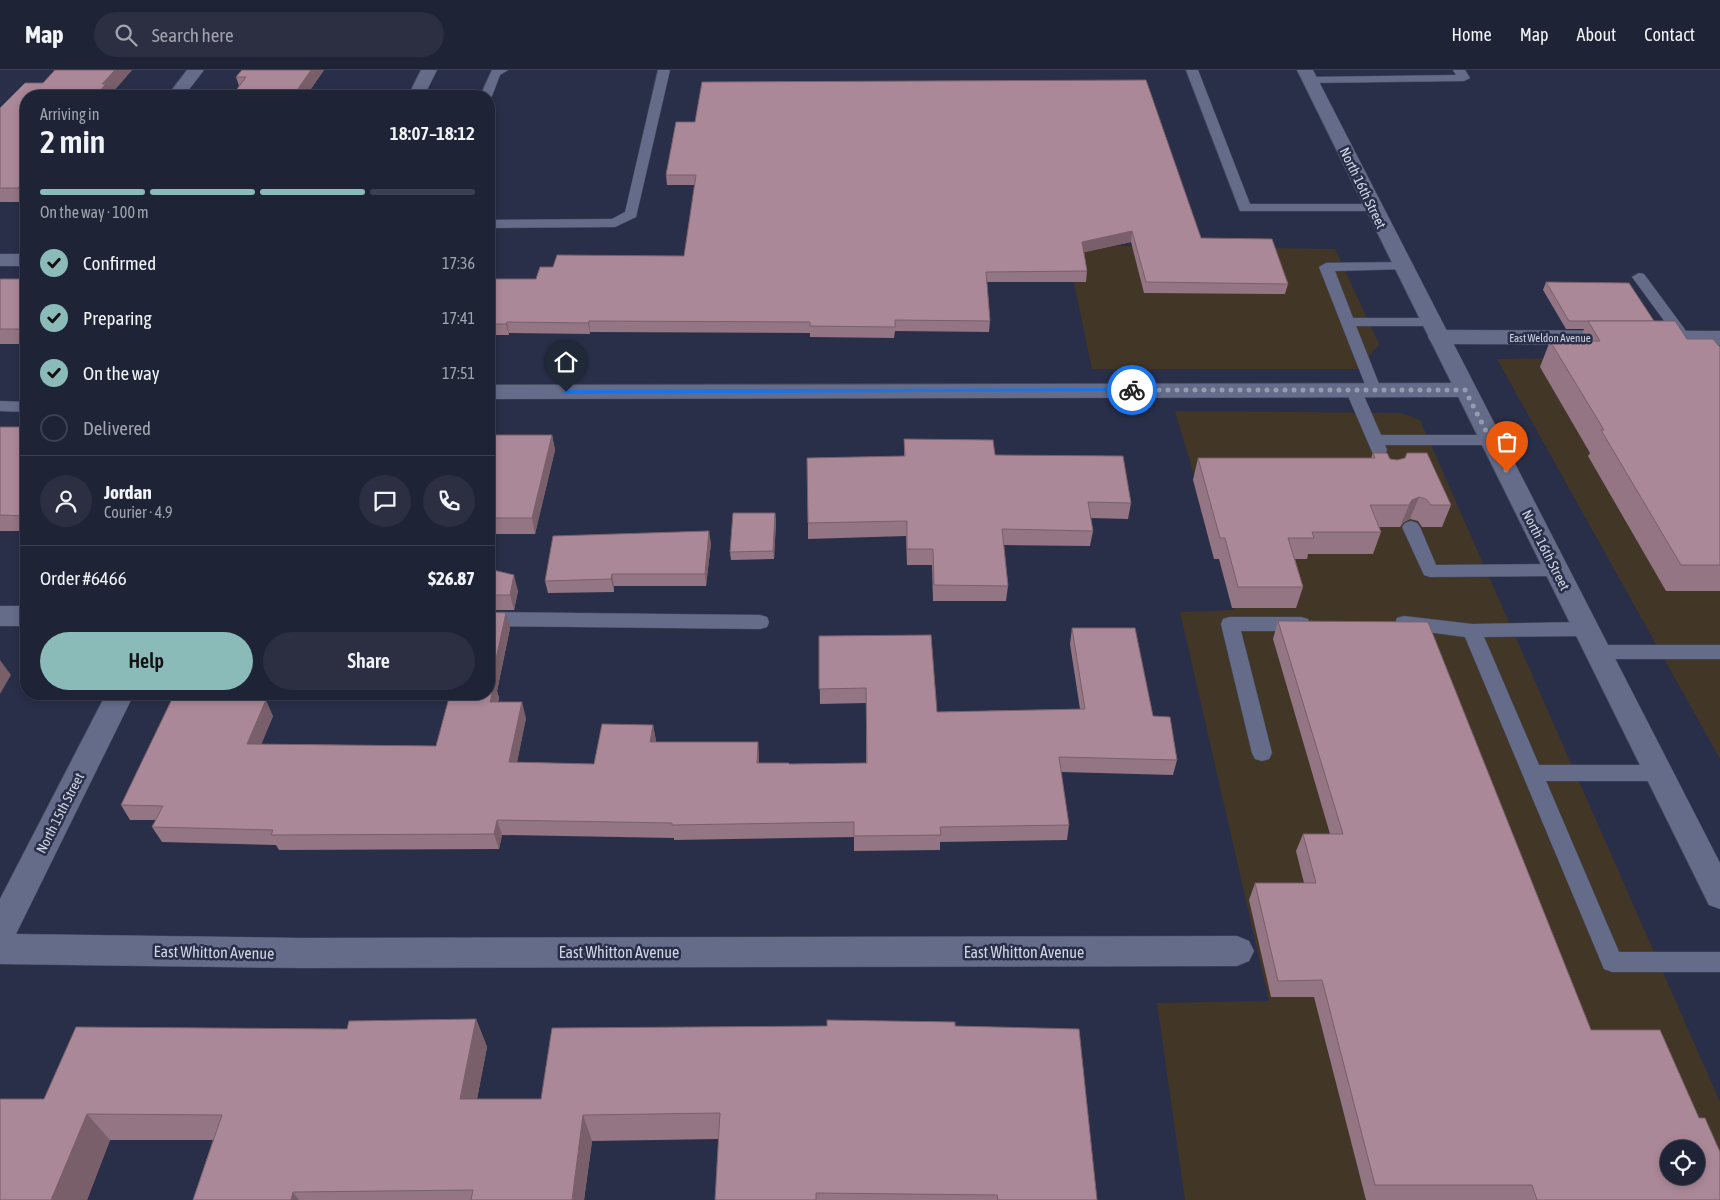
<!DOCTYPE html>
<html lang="en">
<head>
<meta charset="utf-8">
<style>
  :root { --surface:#1f2336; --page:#2c2f42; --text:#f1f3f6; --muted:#a1a4ad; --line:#3c4051; --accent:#8bbbb9 }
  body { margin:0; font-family:"Asap Condensed",sans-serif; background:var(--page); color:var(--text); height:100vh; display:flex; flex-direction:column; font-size:19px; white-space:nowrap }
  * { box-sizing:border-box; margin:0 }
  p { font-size:16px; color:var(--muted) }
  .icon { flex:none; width:28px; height:28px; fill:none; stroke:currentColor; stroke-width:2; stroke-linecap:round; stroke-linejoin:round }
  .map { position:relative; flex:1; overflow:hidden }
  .details { position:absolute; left:20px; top:20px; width:475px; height:610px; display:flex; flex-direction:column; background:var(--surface); border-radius:20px; box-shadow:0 2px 8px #0003,0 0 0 1px var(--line) }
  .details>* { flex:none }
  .tools { position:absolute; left:1660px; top:1070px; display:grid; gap:10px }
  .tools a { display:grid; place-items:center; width:45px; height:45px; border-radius:50%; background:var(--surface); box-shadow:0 2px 8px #0003,0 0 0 1px var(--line); font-size:25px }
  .pin { position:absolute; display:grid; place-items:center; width:42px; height:42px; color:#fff; margin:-51px -21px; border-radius:50% 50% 50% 0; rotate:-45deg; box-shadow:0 0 5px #0007 }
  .pin .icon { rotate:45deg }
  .courier { position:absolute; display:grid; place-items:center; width:50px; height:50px; margin:-25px; border:4px solid #1a73e8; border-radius:50%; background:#fff; color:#222; box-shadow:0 1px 6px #0007 }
  .head em { font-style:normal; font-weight:600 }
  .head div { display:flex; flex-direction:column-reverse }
  .head { display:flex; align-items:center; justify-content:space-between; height:85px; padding:0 20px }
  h1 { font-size:32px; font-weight:600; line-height:38px }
  .bar { display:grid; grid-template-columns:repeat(4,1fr); gap:8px 5px; align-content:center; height:60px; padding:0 20px }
  .bar i { height:6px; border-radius:4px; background:var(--line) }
  .bar .on { background:var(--accent) }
  .bar p { grid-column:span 4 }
  .line { display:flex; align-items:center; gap:12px; padding:0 20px; border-top:1px solid var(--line) }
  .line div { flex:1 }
  .round { display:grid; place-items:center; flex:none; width:52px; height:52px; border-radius:26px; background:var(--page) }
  ol { padding:0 20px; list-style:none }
  li { display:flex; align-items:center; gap:15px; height:55px }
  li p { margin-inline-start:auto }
  li .icon { padding:5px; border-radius:50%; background:var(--accent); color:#111; stroke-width:4 }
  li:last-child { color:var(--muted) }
  li i { width:28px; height:28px; border:2px solid var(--line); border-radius:50% }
  .primary-button { display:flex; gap:10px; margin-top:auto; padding:10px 20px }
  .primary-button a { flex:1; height:58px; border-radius:30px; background:var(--accent); color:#111; font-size:20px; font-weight:600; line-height:58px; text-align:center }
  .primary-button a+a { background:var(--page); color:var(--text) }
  header { display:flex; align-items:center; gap:30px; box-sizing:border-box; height:70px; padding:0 25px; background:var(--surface); border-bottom:1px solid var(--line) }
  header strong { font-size:24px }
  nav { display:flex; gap:28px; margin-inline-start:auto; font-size:18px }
  .search { width:350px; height:45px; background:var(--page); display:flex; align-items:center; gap:12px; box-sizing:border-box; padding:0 18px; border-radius:28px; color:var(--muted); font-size:19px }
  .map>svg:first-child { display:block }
</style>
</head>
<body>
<header>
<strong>Map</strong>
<div class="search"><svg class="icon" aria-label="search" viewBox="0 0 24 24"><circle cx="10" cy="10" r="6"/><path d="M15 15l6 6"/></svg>Search here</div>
<nav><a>Home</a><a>Map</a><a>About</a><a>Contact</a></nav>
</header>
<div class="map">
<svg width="1720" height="1130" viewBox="0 0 1720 1130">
  <rect width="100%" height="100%" fill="#292f48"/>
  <!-- commercial -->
  <g fill="#423627" fill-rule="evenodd">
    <polygon points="1066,175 1335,179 1379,274 1359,299 1092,299"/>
    <polygon points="1720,286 1720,689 1497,289"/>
    <path d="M1175,341L1401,343L1420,350L1720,1032V1130H1185L1157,933L1269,931L1180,542L1234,540ZM1669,1079H1696V1106H1669Z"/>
  </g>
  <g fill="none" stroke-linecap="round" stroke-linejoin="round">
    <!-- service casing -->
    <g stroke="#474c62" stroke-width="1">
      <g id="service">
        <polygon points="492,0 508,0 500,5 492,26 489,29 489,26 480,26"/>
        <polygon points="658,0 670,0 636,147 615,157 489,158 489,150 612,149 625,142"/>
        <polygon points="1186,0 1198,0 1250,134 1373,134 1380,138 1378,141 1240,141"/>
        <polygon points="1453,0 1465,0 1470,8 1464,11 1310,13 1304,10 1310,7 1456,5"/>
        <polygon points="1404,192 1409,193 1411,196 1409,199 1335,201 1353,248 1432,248 1437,249 1439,252 1437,255 1432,256 1356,256 1381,319 1378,322 1368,322 1319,197 1326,193"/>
        <polygon points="1639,203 1644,204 1689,265 1691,268 1689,271 1679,271 1632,207"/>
        <polygon points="1353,314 1358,316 1361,319 1381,365 1490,365 1496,366 1498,370 1496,374 1490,375 1385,375 1387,380 1385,384 1373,384 1345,319 1348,316"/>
        <polygon points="0,331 26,332 26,342 0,341"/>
        <polygon points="1411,451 1417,453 1420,457 1436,495 1556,494 1562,496 1565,500 1562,504 1556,506 1430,507 1424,505 1402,457 1405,453"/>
        <polygon points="489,542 760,545 767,547 769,552 767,557 760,559 489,556"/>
        <polygon points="1404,546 1472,554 1586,552 1593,554 1595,559 1593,564 1586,566 1484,567 1539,695 1658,695 1665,697 1668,703 1665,709 1658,711 1546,711 1619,882 1720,882 1720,902 1612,902 1604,899 1465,567 1397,558 1395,553 1397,548"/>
        <polygon points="1230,547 1301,547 1308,549 1310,554 1308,559 1301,561 1241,561 1272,683 1269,689 1262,691 1255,689 1252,683 1221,554 1223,549"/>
        <polygon points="1598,575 1720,575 1720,589 1598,589 1591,587 1589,582 1591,577"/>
      </g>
    </g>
    <!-- minor casing -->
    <g stroke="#474c62" stroke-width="1">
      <g id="minor">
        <polygon points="187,0 204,0 184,26 167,26"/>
        <polygon points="421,0 437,0 424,26 408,26"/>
        <rect x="0" y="184" width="26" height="12"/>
        <polygon points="1439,260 1720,261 1720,275 1439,274 1431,272 1428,267 1431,262"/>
        <polygon points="1465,313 1473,315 1476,320 1473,325 1465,327 489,329 489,315"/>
        <rect x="0" y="536" width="26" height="20"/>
        <polygon points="106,624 134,624 16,864 301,868 1237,866 1249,871 1254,881 1249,891 1237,896 301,898 0,894 0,829"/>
      </g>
    </g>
    <!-- secondary casing -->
    <g stroke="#474c62" stroke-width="1">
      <polygon id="secondary" points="1297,0 1313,0 1720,793 1720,839 1709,835"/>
    </g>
    <!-- service -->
    <use href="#service" fill="#656c89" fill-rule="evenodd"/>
    <!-- minor -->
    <use href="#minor" fill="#656c89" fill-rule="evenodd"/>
    <!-- secondary -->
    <use href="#secondary" fill="#656c89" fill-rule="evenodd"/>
  </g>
  <!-- wall -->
  <g fill="#937583">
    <polygon points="55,0 132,0 111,24 112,26 26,26 26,131 25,132 0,132 0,38 25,13 43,13"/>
    <polygon points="242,0 324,0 306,26 232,26 239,16 236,7"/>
    <polygon points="676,52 1201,168 1288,214 1285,224 1144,223 1131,172 1084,182 1087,201 1086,212 987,212 990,251 989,262 895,261 894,268 810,267 810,263 590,262 590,264 509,263 509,265 489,265 489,209 536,209 553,197 684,186 695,115 667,115 666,105"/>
    <rect x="0" y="209" width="26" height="65"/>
    <polygon points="1546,212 1654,251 1687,269 1720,276 1720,521 1666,521 1588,386 1590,383 1540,297 1550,271 1579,271 1584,259 1566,259 1543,220"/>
    <rect x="0" y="357" width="26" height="104"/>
    <polygon points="489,365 552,365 555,380 535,464 489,464"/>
    <polygon points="904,369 995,385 1131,433 1128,449 1091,448 1093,461 1090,476 1004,475 1008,516 1006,531 933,531 932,495 907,495 906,466 808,469 808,453 904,386"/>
    <polygon points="1373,383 1390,389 1451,435 1442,457 1422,457 1418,451 1410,449 1404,452 1400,457 1379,457 1381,462 1373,484 1308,484 1307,489 1295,489 1303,517 1296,538 1232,538 1219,489 1214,489 1193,410 1198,388 1371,388"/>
    <polygon points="775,443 776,451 774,489 731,490 730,482"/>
    <polygon points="711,473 706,516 614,516 614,522 548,523 545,511"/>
    <polygon points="489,499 518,521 514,540 489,540"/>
    <polygon points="1278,551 1591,960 1720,1130 1366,1130 1314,927 1271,927 1249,830 1255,813 1304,813 1296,781 1303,764 1330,764 1273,569"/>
    <polygon points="510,558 497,621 499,628 498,632 526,648 517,692 594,694 653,655 656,672 758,672 759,693 789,694 866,693 866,633 820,634 819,566 937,642 1080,639 1070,574 1072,558 1153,646 1177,690 1173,705 1061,702 1069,755 1067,770 940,772 940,780 854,781 854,767 674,770 674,768 502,765 499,779 279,780 276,775 162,772 152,757 156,750 130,750 121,735 273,646 261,674 436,676"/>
    <polygon points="476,949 487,977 477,1029 541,1029 955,956 1097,1130 715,1130 719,1069 592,1071 584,1130 193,1130 213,1070 110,1070 87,1130 0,1130 44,1029 347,959"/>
  </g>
  <!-- shaded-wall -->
  <g fill="#785f6a">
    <polygon points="115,0 132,0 111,24 112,26 95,26 102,14"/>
    <polygon points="311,0 324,0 306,26 293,26"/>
    <polygon points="26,109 26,131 25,132 18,118"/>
    <polygon points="1132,161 1131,172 1081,183 1082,172"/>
    <polygon points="589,251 590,262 590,264 588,253"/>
    <polygon points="507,252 509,263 509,265 506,254"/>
    <polygon points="552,365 555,380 535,464 532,448"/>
    <polygon points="1419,427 1410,449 1404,452 1400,457 1409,435 1412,430"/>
    <polygon points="775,443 776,451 774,489 773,481"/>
    <polygon points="709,461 711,473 706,516 705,504"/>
    <polygon points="612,504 614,516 614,522 611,509"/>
    <polygon points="514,505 518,521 514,540 510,525"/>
    <polygon points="506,543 510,558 497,621 499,628 494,648 490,632 491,612"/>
    <polygon points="0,590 11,605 0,624"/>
    <polygon points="266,630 273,646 255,690 247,674"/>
    <polygon points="522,632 526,648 514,707 509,692"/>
    <polygon points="653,655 656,670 653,688 650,672"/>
    <polygon points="758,672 759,687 758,708 757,693"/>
    <polygon points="497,750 502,765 499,779 494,764"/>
    <polygon points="476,949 487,977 472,1055 460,1029"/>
    <polygon points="87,1044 110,1070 87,1130 51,1130"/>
    <polygon points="583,1045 592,1071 584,1130 572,1130"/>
    <polygon points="293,1122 299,1130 291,1130"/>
  </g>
  <!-- building -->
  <g fill="#ab8898" stroke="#785f6a" fill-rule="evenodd">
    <polygon points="55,0 115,0 102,14 106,14 95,26 26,26 26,109 18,118 0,118 0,38 25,13 43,13"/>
    <polygon points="242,0 311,0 293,26 232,26 246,7 236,7"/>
    <polygon points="1146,10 1201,168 1272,169 1288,214 1146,212 1132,161 1082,172 1087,201 986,202 990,251 895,250 895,257 810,256 810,252 589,251 588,253 507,252 506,254 489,254 489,209 536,209 540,197 553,197 557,185 684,186 696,105 666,105 676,52 695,52 702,12"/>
    <rect x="0" y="209" width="26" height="50"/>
    <polygon points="1546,212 1629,213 1654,251 1569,251"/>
    <polygon points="1588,251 1675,251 1687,269 1713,269 1719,276 1720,276 1720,495 1681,495 1601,360 1604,360 1550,271 1600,271"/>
    <polygon points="0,357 26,357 26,446 0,445"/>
    <polygon points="489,365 552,365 532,448 489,448"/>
    <polygon points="904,369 993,370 995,385 1123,386 1131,433 1088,432 1093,461 1002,459 1008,516 934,515 933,479 907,479 907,451 808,453 807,388 905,386"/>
    <polygon points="1373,383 1387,383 1390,389 1397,390 1405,388 1407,383 1427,383 1451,435 1431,435 1426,429 1419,427 1412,430 1409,435 1370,435 1381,462 1312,462 1314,468 1288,468 1303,517 1238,517 1225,468 1220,468 1198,388 1375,388"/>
    <polygon points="733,443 775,443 773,481 730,482"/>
    <polygon points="709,461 705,504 612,504 611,509 545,511 553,466"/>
    <polygon points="489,499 514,505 510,525 489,525"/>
    <polygon points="489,542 506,543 491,612 495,612 490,632 522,632 509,692 594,694 602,654 653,655 650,672 758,672 757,693 789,693 789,694 867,693 866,618 819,619 819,566 931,565 937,642 1085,639 1072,558 1135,558 1153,646 1170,647 1177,690 1059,687 1069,755 940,757 941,765 854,766 854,752 672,755 672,753 497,750 494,764 271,765 273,760 152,757 163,736 121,735 172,629 266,630 247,674 436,676 450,624 489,624"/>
    <path d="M1278,551L1428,552L1591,960H1660L1699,1048H1705L1720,1082V1130H1537L1532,1115H1375L1322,910L1278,911L1255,813H1316L1303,764H1343ZM1669,1079H1696V1106H1669Z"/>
    <polygon points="476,949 460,1029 541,1029 552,958 827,956 827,950 955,952 955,956 1079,959 1097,1130 998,1130 997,1125 816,1123 816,1130 715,1130 720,1043 583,1045 572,1130 471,1130 473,1120 293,1122 291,1130 193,1130 222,1045 87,1044 51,1130 0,1130 0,1029 44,1029 76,957 347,959 349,951"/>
  </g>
  <!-- route -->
  <polygon fill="#1a73e8" points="1132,318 1135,320 1134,321 566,324 562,322 566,320"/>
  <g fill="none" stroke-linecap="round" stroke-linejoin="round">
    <!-- done -->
    <polyline stroke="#969baf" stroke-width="5" stroke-dasharray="0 9" points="1132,320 1465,320 1507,402"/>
  </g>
  <g text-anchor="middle" stroke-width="5" stroke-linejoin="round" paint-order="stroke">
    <!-- far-street labels -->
    <g font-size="11" fill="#d1d5e6" stroke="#292f48">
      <text x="1550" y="272">East Weldon Avenue</text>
    </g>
    <!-- street labels -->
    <g font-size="14" fill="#d1d5e6" stroke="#292f48">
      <text transform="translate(1363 118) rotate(64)" y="5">North 16th Street</text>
      <text transform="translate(1546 480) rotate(63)" y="5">North 16th Street</text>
      <text transform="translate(60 743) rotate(-63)" y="5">North 15th Street</text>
    </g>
    <!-- near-street labels -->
    <g font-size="16" fill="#d1d5e6" stroke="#292f48">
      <text transform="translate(214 882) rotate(1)" y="6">East Whitton Avenue</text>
      <text x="619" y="888">East Whitton Avenue</text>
      <text x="1024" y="888">East Whitton Avenue</text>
    </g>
  </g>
</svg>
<div class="tools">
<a><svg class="icon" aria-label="locate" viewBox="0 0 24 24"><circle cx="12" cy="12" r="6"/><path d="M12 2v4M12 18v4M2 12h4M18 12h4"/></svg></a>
</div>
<div class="pin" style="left:1507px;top:402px;background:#ea580c"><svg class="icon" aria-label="bag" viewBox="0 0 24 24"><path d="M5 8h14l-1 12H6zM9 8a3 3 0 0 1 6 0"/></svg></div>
<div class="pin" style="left:566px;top:322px;background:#1f2937"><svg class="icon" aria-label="home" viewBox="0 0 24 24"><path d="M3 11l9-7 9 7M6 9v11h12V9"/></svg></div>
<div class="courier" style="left:1132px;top:320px"><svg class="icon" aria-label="bike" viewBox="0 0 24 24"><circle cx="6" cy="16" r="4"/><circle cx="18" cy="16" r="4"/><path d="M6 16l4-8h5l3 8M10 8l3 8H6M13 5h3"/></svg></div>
<section class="details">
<div class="head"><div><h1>2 min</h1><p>Arriving in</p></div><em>18:07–18:12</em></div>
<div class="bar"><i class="on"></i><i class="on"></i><i class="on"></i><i></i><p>On the way · 100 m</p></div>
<ol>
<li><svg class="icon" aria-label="check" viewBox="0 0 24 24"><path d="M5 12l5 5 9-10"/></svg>Confirmed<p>17:36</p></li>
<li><svg class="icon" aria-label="check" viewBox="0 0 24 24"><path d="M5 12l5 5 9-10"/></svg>Preparing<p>17:41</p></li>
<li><svg class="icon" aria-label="check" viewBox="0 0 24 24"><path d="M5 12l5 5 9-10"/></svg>On the way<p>17:51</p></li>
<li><i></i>Delivered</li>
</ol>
<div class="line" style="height:90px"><a class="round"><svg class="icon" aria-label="person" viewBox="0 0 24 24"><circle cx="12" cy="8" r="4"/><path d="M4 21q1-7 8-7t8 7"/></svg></a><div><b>Jordan</b><p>Courier · 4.9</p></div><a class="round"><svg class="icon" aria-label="chat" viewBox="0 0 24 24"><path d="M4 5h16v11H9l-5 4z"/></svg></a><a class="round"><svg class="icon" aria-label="phone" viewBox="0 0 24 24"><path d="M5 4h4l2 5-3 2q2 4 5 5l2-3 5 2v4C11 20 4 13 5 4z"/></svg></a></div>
<div class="line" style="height:65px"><div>Order #6466</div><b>$26.87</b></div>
<div class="primary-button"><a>Help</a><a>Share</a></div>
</section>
</div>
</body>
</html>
